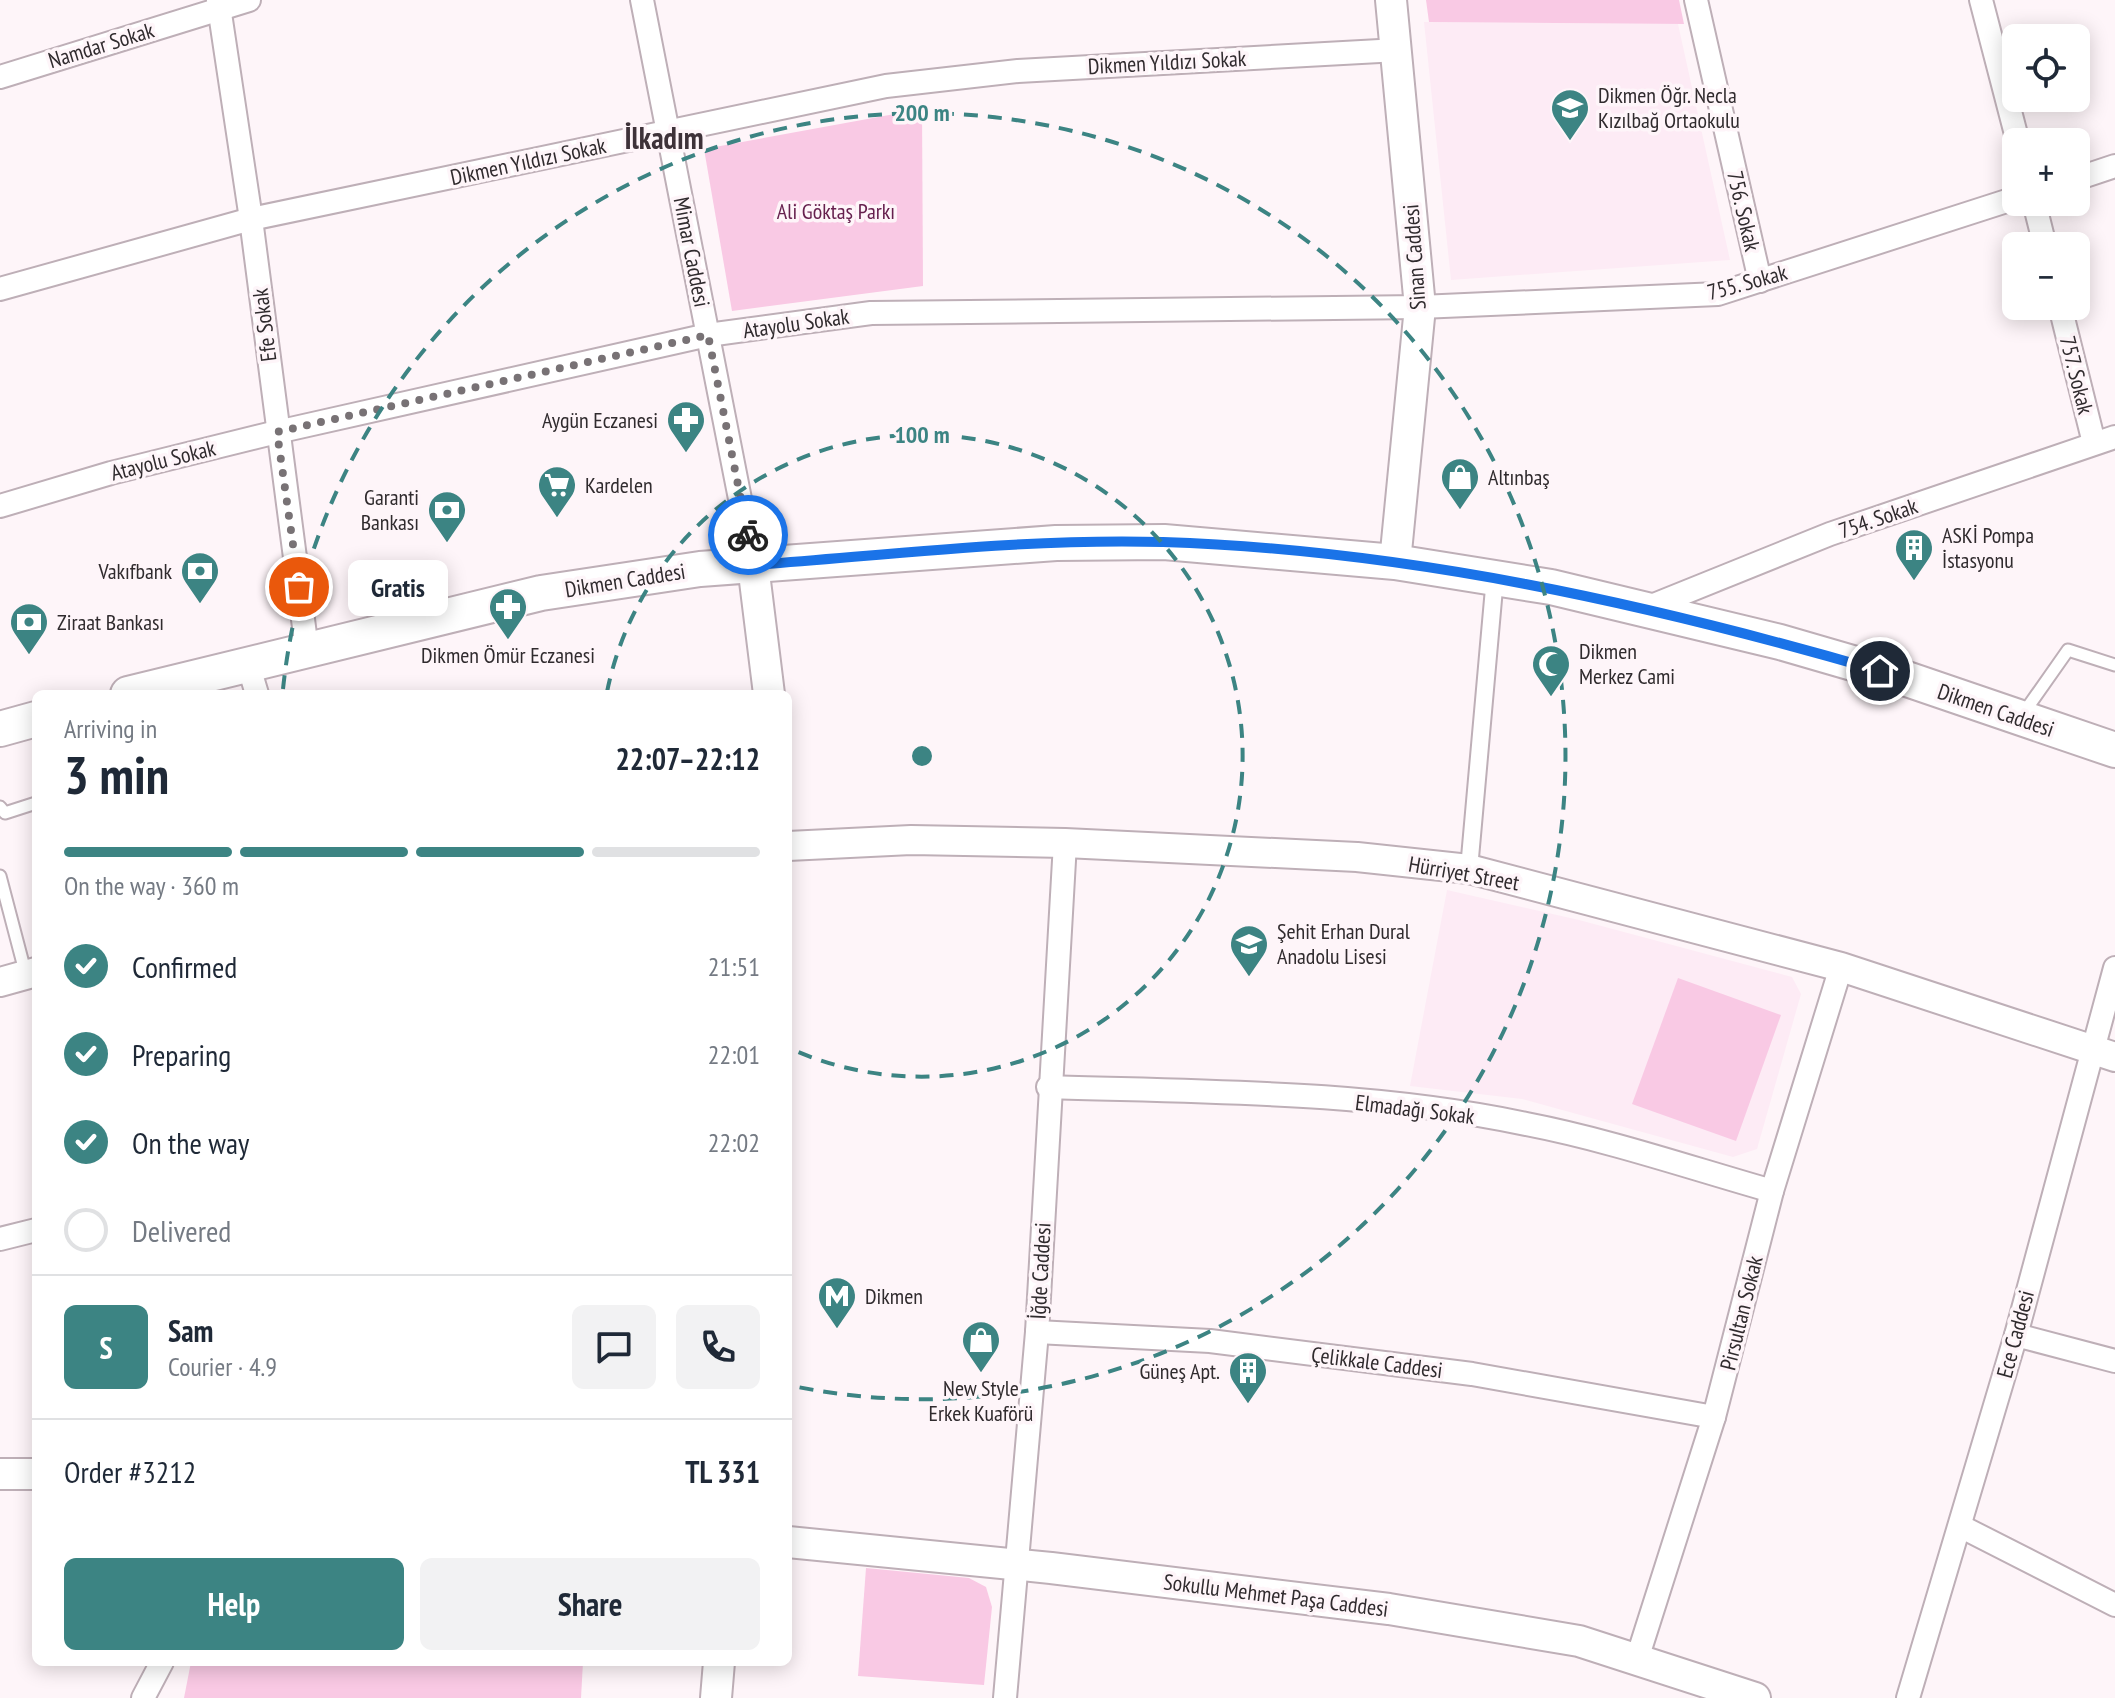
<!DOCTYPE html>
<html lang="en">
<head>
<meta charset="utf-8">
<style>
  :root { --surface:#fff; --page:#f2f2f3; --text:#1f2937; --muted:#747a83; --line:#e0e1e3; --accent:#3c8483 }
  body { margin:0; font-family:"PT Sans Narrow",sans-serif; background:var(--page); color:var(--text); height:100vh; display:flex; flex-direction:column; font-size:30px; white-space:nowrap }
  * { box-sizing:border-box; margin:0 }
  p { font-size:26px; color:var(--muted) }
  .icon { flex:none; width:44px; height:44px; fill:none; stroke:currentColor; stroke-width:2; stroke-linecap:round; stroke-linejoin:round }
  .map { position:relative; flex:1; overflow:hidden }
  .sheet { position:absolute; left:32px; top:690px; width:760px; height:976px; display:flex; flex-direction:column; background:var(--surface); border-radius:12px; box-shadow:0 4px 20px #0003 }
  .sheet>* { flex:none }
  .controls { position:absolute; left:2002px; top:24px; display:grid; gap:16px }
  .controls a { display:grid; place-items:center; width:88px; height:88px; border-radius:12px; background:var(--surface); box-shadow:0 4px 20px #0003; font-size:40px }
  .pin { position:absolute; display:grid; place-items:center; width:68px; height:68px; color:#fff; margin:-34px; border:4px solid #fff; border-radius:50%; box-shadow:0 2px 8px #0007 }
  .courier { position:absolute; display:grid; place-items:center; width:80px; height:80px; margin:-40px; border:6px solid #1a73e8; border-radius:50%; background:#fff; color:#222; box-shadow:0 2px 10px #0007 }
  .bubble { position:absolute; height:56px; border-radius:12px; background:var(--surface); box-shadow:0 4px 20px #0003; font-size:26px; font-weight:700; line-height:56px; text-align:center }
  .head em { font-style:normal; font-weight:700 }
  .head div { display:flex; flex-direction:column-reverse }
  .head { display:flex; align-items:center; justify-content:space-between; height:136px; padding:0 32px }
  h1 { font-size:52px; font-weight:700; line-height:60px }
  .bar { display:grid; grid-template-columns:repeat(4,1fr); gap:12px 8px; align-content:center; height:96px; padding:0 32px }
  .bar i { height:10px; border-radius:6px; background:var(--line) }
  .bar .current { background:var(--accent) }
  .bar p { grid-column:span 4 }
  .line { display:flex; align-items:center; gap:20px; padding:0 32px; border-top:2px solid var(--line) }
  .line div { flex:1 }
  .round { display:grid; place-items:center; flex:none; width:84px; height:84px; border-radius:12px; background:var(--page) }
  ol { padding:0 32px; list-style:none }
  li { display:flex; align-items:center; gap:24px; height:88px }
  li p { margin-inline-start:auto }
  li .icon { padding:8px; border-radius:50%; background:var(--accent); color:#fff; stroke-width:4 }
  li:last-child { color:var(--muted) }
  li i { width:44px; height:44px; border:4px solid var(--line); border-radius:50% }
  .cta { display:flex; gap:16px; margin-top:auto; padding:16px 32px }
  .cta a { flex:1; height:92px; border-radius:12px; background:var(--accent); color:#fff; font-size:32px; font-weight:700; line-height:92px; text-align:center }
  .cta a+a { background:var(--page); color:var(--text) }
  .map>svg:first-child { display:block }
</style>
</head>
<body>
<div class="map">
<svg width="2115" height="1698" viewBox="0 0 2115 1698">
  <rect width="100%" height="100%" fill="#fef5f9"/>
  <!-- built -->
  <g fill="#fdebf5">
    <polygon points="1424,22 1678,24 1730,260 1451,280"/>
    <polygon points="1447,890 1579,920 1792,977 1801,994 1757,1149 1733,1157 1522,1099 1410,1086"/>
  </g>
  <!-- green -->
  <g fill="#f9c9e4">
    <polygon points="1426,0 1679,0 1684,24 1429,22"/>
    <polygon points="922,109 923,286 732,311 704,149"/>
    <polygon points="1678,978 1781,1015 1736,1141 1632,1104"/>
    <polygon points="866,1568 969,1578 986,1587 992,1607 984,1685 858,1676"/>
    <polygon points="191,1662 583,1662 581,1698 184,1698"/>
  </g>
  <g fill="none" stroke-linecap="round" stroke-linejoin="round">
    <!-- service casing -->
    <g stroke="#beafb7" stroke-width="15">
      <g id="service">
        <polyline points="2023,714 2068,650 2115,665"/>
        <polyline points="0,807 5,813 36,803"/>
        <polyline points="0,876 26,975"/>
      </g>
    </g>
    <!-- pedestrian casing -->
    <g stroke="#beafb7" stroke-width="20">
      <polyline id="pedestrian" points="1469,869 1495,577"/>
    </g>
    <!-- minor casing -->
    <g stroke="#beafb7" stroke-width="26">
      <g id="minor">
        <polyline points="218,0 251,219 307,650"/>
        <polyline points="642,0 753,565"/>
        <polyline points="1696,0 1760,281"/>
        <polyline points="1981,0 2018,142"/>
        <polyline points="0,77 249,0"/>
        <polyline points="2076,179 2115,166"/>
        <polyline points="2034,202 2045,246"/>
        <polyline points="0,289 251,219 886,86 1018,71 1398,50"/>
        <polyline points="2060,306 2094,443"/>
        <polyline points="0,506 111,473 277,432 708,335 871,313 1420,307 1718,294 2016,198"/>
        <polyline points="1644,609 1830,534 2115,437"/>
        <polyline points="248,664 257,694"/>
        <path d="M1048,1087C1207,1092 1370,1091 1526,1124C1609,1140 1691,1168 1772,1191"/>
        <polyline points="0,1239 36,1230"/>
        <polyline points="1037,1332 1210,1341 1472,1374 1714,1417"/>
        <polyline points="2016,1335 2115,1361"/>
        <polyline points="1960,1526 2115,1605"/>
        <polyline points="1637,1659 1714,1417 1772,1191 1841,967"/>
        <polyline points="143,1698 162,1662"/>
        <polyline points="1005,1698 1037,1332 1065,843"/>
        <polyline points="1908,1698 2016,1335 2115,968"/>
      </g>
    </g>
    <!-- tertiary casing -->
    <g stroke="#beafb7" stroke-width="32">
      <g id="tertiary">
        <polyline points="788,846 911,840 1065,843 1357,857 1469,869 1841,967 2115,1057"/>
        <polyline points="0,982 36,972"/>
      </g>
    </g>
    <!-- secondary casing -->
    <g stroke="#beafb7" stroke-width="34">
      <g id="secondary">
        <polyline points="1391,0 1420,307 1395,562"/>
        <polyline points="753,565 769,694"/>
        <polyline points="0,1474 36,1474"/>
        <polyline points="788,1542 1051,1568 1389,1609 1579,1641 1755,1698"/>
        <polyline points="716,1698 719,1662"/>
      </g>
    </g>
    <!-- primary casing -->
    <g stroke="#beafb7" stroke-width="38">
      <g id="primary">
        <polyline points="128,694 541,593 700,569 1056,543 1164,542 1395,562 1551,587 1780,642 1904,678 2115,750"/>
        <polyline points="0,729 36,719"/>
      </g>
    </g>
    <!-- service -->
    <use href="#service" stroke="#fff" stroke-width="11"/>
    <!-- pedestrian -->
    <use href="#pedestrian" stroke="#fff" stroke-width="16"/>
    <!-- minor -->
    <use href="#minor" stroke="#fff" stroke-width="22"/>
    <!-- tertiary -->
    <use href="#tertiary" stroke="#fff" stroke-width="28"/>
    <!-- secondary -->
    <use href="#secondary" stroke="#fff" stroke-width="30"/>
    <!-- primary -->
    <use href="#primary" stroke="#fff" stroke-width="34"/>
  </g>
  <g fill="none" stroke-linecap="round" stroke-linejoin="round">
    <!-- done -->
    <polyline stroke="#787275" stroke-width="8" stroke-dasharray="0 14.4" points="299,587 277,432 708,335 748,535"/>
    <!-- route -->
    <path stroke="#1a73e8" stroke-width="10" d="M748,535L753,565C889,555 1027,538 1163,542C1407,550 1646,603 1880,671"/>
  </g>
  <!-- distance rings -->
  <g fill="none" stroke="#3c8483" stroke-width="4" stroke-dasharray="14 10">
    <path d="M607 692A321 321 0 1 1 789 1048"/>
    <path d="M283 689A643 643 0 1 1 788 1385"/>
  </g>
  <!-- icons -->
  <defs>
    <g id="school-pin" transform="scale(2)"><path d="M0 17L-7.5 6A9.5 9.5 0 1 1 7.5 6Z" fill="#3c8483" stroke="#fef5f9"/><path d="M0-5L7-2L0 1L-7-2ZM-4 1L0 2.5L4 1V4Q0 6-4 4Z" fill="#fff"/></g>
    <g id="pharmacy-pin" transform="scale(2)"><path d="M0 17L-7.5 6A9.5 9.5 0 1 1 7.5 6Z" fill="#3c8483" stroke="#fef5f9"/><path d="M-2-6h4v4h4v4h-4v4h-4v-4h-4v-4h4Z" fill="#fff"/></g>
    <g id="shop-pin" transform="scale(2)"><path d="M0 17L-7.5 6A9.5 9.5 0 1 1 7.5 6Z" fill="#3c8483" stroke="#fef5f9"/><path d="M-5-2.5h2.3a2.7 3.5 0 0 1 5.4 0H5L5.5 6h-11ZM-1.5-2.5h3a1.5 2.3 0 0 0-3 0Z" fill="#fff"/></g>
    <g id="supermarket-pin" transform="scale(2)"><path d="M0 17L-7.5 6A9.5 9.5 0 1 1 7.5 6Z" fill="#3c8483" stroke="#fef5f9"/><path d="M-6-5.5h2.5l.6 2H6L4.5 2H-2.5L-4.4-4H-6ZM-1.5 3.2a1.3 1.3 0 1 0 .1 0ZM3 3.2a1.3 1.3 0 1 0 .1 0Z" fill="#fff"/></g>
    <g id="bank-pin" transform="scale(2)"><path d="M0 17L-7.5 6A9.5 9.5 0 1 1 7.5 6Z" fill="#3c8483" stroke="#fef5f9"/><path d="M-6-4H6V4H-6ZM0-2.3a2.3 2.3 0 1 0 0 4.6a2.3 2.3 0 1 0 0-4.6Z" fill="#fff"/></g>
    <g id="building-pin" transform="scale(2)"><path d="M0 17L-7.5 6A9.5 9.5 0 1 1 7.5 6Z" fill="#3c8483" stroke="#fef5f9"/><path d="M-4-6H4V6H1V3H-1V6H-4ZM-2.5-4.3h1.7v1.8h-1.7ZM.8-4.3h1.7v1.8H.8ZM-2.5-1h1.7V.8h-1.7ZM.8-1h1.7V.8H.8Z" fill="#fff"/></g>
    <g id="mosque-pin" transform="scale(2)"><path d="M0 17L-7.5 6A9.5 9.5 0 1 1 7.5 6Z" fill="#3c8483" stroke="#fef5f9"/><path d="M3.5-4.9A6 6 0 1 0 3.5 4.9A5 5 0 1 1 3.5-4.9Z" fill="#fff"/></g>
    <g id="metro-pin" transform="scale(2)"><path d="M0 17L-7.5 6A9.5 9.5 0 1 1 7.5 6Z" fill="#3c8483" stroke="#fef5f9"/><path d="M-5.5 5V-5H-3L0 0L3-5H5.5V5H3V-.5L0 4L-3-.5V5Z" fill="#fff"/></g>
  </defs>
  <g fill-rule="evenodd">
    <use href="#school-pin" x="1570" y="108"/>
    <use href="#pharmacy-pin" x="686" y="420"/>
    <use href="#shop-pin" x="1460" y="477"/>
    <use href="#supermarket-pin" x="557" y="485"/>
    <use href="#bank-pin" x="447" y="510"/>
    <use href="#building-pin" x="1914" y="548"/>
    <use href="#bank-pin" x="200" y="571"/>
    <use href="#pharmacy-pin" x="508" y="607"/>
    <use href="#bank-pin" x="29" y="622"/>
    <use href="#mosque-pin" x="1551" y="664"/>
    <use href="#school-pin" x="1249" y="944"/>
    <use href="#metro-pin" x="837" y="1296"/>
    <use href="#shop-pin" x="981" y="1340"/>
    <use href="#building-pin" x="1248" y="1371"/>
  </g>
  <g text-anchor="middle" stroke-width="7" stroke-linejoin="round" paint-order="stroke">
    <!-- street labels -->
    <g font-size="22" fill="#302b2e" stroke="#fef5f9">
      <text transform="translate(101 45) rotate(-17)" y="8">Namdar Sokak</text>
      <text transform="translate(1167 62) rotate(-3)" y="8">Dikmen Yıldızı Sokak</text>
      <text transform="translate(528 161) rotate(-12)" y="8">Dikmen Yıldızı Sokak</text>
      <text transform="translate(1744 211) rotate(77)" y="8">756. Sokak</text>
      <text transform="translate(692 252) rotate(79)" y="8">Mimar Caddesi</text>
      <text transform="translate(1414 257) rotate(-94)" y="8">Sinan Caddesi</text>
      <text transform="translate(1747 282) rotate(-15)" y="8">755. Sokak</text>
      <text transform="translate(796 323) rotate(-8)" y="8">Atayolu Sokak</text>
      <text transform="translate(264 325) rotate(-97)" y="8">Efe Sokak</text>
      <text transform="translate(2077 375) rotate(76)" y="8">757. Sokak</text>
      <text transform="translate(163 460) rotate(-14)" y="8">Atayolu Sokak</text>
      <text transform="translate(1878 518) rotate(-19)" y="8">754. Sokak</text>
      <text transform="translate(625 580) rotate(-9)" y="8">Dikmen Caddesi</text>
      <text transform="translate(1996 710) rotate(19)" y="8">Dikmen Caddesi</text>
      <text transform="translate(1464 873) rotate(10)" y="8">Hürriyet Street</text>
      <text transform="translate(1415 1109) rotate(7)" y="8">Elmadağı Sokak</text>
      <text transform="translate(1040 1271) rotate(-87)" y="8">İğde Caddesi</text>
      <text transform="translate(1741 1313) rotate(-76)" y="8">Pirsultan Sokak</text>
      <text transform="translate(2015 1334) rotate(-75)" y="8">Ece Caddesi</text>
      <text transform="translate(1377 1362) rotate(7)" y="8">Çelikkale Caddesi</text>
      <text transform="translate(1276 1595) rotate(7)" y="8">Sokullu Mehmet Paşa Caddesi</text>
    </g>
    <!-- poi labels -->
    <g font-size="22" fill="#302b2e" stroke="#fef5f9" text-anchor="start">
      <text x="1598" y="103">Dikmen Öğr. Necla<tspan x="1598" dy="25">Kızılbağ Ortaokulu</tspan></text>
      <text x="658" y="428" text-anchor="end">Aygün Eczanesi</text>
      <text x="1488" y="485">Altınbaş</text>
      <text x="585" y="493">Kardelen</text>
      <text x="419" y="505" text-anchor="end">Garanti<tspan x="419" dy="25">Bankası</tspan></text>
      <text x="1942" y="543">ASKİ Pompa<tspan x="1942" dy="25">İstasyonu</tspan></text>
      <text x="172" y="579" text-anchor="end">Vakıfbank</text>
      <text x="57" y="630">Ziraat Bankası</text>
      <text x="1579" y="659">Dikmen<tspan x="1579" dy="25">Merkez Cami</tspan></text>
      <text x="508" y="663" text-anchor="middle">Dikmen Ömür Eczanesi</text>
      <text x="1277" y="939">Şehit Erhan Dural<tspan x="1277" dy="25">Anadolu Lisesi</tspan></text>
      <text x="865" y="1304">Dikmen</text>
      <text x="1220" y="1379" text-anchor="end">Güneş Apt.</text>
      <text x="981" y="1396" text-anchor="middle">New Style<tspan x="981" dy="25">Erkek Kuaförü</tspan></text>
    </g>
    <!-- park labels -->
    <g font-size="22" fill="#66204e" stroke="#fef5f9">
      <text x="836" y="219">Ali Göktaş Parkı</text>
    </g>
    <!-- district labels -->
    <g font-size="30" font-weight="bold" fill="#3e3239" stroke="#fef5f9">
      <text x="664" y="149">İlkadım</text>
    </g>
  </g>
  <circle cx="922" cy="756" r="12" fill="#3c8483" stroke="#fef5f9" stroke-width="4"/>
  <g font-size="24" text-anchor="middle" font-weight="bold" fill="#3c8483" stroke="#fef5f9" stroke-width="7" stroke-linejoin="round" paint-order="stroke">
    <text x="922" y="121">200 m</text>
    <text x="922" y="443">100 m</text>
  </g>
</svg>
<div class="controls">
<a><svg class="icon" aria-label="locate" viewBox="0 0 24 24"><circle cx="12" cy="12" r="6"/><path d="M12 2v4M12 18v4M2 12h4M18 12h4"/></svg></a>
<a>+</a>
<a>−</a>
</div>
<div class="pin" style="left:299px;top:587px;background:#ea580c"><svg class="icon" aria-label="bag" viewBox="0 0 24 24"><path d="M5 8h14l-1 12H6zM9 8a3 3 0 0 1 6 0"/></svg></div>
<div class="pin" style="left:1880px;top:671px;background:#1f2937"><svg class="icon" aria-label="home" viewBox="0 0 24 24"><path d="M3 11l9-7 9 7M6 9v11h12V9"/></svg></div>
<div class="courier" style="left:748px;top:535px"><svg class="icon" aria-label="bike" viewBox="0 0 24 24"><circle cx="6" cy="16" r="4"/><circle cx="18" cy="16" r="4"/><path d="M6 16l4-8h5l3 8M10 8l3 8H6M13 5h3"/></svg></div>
<div class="bubble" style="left:348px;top:560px;width:100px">Gratis</div>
<section class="sheet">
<div class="head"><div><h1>3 min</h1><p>Arriving in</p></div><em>22:07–22:12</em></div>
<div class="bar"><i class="current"></i><i class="current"></i><i class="current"></i><i></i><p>On the way · 360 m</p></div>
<ol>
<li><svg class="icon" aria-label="check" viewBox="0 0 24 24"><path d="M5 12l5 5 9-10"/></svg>Confirmed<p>21:51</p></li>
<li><svg class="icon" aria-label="check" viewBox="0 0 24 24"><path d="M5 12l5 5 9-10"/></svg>Preparing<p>22:01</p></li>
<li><svg class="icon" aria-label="check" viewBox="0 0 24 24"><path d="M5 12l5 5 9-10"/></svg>On the way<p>22:02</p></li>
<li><i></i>Delivered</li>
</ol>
<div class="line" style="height:144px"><b class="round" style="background:var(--accent);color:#fff">S</b><div><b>Sam</b><p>Courier · 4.9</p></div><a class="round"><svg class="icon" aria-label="chat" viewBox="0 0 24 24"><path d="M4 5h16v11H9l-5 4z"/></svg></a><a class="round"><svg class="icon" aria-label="phone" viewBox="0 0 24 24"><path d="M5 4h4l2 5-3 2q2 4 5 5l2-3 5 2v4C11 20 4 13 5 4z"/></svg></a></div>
<div class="line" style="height:104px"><div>Order #3212</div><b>TL 331</b></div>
<div class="cta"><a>Help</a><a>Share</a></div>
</section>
</div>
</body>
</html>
